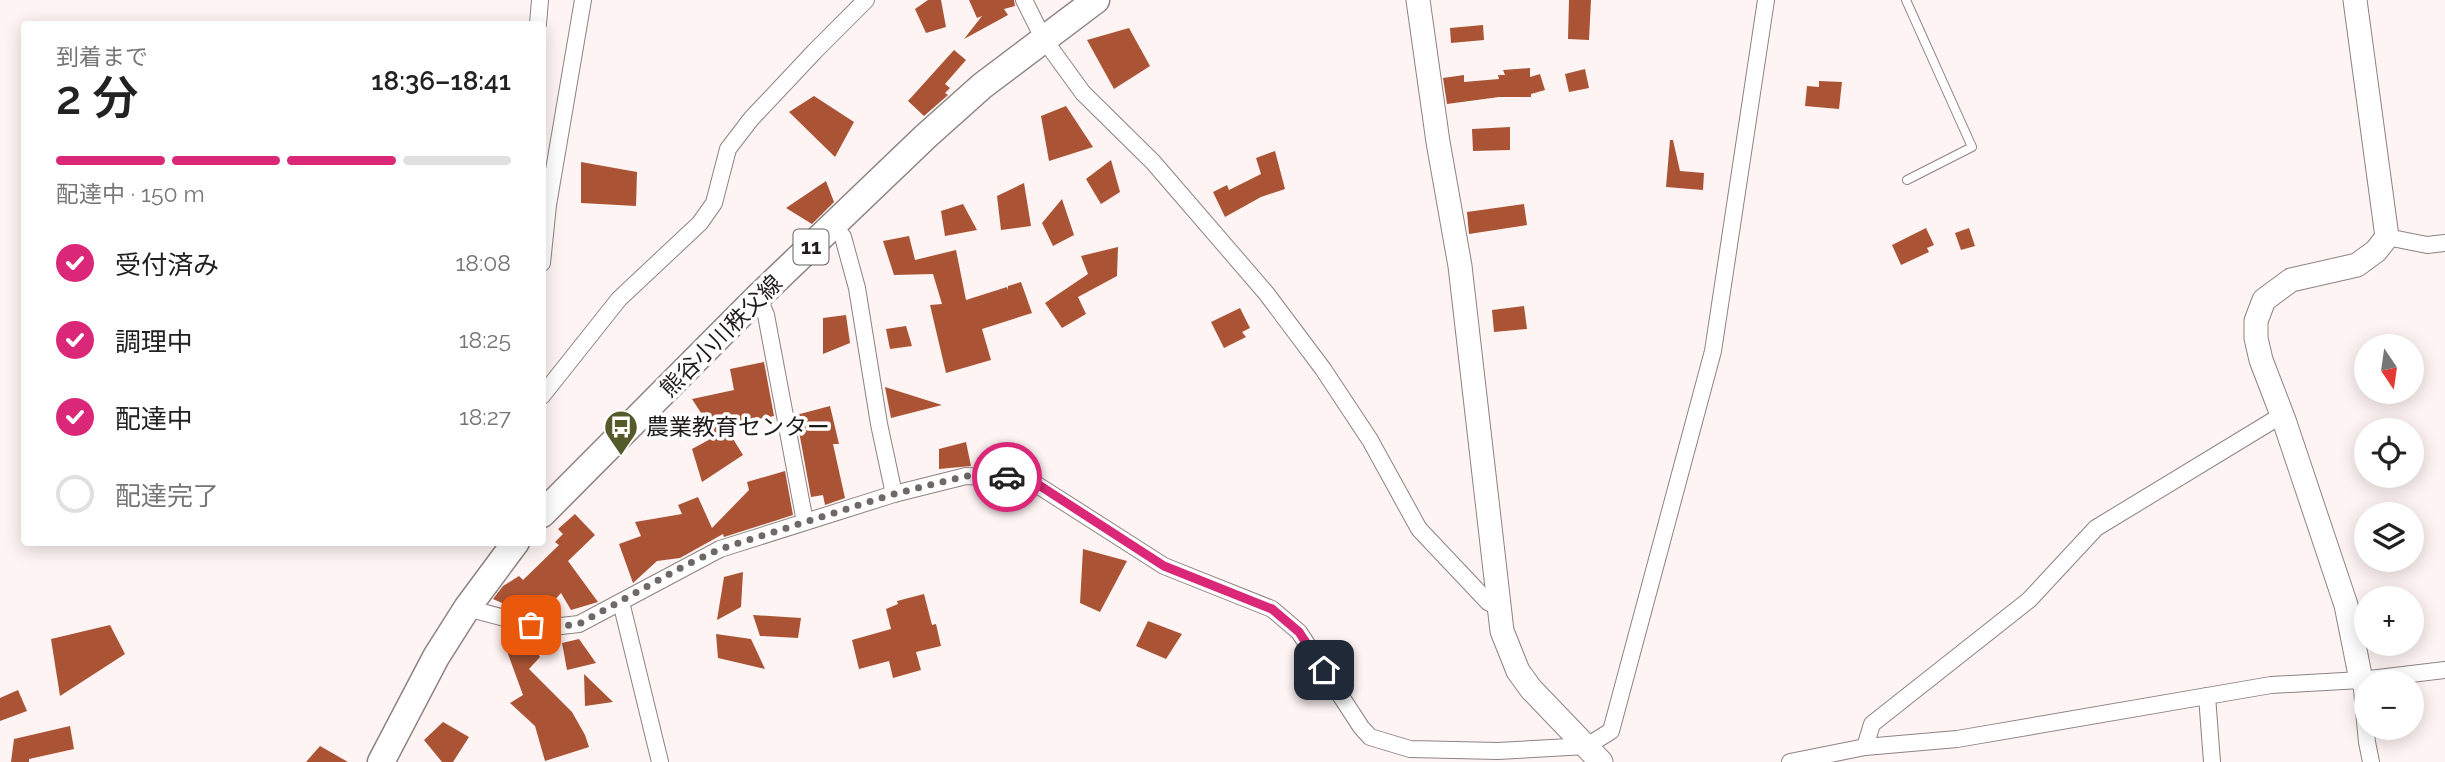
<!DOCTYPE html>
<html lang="ja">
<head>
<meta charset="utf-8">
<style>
  :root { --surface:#fff; --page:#f2f2f2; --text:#222; --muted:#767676; --line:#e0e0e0; --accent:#db2777 }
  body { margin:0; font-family:Raleway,"Noto Sans JP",sans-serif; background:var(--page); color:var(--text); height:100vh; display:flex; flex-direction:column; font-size:26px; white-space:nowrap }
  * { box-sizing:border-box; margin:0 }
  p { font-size:23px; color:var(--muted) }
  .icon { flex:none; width:38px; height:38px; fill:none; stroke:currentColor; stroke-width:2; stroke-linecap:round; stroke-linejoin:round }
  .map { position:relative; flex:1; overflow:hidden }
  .side { position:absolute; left:21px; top:21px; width:525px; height:525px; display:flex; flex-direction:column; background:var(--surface); border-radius:7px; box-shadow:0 4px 18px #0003 }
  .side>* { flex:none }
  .needle { width:46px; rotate:167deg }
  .buttons { position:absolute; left:2354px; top:334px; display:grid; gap:14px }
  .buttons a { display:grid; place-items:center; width:70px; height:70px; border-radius:50%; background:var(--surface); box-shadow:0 4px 18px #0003; font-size:35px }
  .pin { position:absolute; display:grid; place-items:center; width:60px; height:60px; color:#fff; margin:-30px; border-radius:14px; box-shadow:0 4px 10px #0006 }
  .courier { position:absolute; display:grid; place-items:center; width:70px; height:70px; margin:-35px; border:5px solid #db2777; border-radius:50%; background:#fff; color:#222; box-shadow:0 2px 9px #0007 }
  .head em { font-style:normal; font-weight:600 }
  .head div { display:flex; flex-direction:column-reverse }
  .head { display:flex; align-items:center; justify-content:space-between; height:119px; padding:0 35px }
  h1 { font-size:46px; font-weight:600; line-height:52px }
  .bar { display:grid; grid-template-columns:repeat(4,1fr); gap:10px 7px; align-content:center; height:84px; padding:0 35px }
  .bar i { height:9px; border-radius:5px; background:var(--line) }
  .bar .selected { background:var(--accent) }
  .bar p { grid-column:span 4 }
  ol { padding:0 35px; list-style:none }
  li { display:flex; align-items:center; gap:21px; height:77px }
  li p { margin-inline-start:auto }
  li .icon { padding:7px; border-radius:50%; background:var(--accent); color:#fff; stroke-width:4 }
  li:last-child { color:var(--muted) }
  li i { width:38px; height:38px; border:4px solid var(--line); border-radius:50% }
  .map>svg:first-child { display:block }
</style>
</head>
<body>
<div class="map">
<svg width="2445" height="762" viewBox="0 0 2445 762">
  <rect width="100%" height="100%" fill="#fef4f3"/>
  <!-- building -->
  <g fill="#aa5435">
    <polygon points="928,0 941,0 946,27 926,33 915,9"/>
    <polygon points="969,0 1014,0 1015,6 1004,9 1008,15 964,39 982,16 977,18"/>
    <polygon points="1569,0 1591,0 1589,40 1568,39"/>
    <polygon points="1483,25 1484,40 1451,43 1450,28"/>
    <polygon points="1129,28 1150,66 1114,89 1087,40"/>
    <polygon points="954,50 966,60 945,84 950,88 945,93 948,95 924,116 908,101"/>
    <polygon points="1530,68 1530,77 1540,74 1545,90 1531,94 1531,97 1499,97 1447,104 1443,78 1464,75 1464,82 1499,79 1498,75 1505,75 1503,70"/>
    <polygon points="1585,69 1589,88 1569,92 1565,74"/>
    <polygon points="1819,81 1842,82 1839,109 1805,106 1807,86 1819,87"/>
    <polygon points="814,96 854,122 835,157 789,112"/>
    <polygon points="1066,106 1093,147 1049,161 1041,116"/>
    <polygon points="1510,127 1510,150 1473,151 1472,129"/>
    <polygon points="1670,140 1673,140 1680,171 1704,173 1703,190 1666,187"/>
    <polygon points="1275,151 1285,189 1261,197 1225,217 1213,192 1227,185 1229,190 1261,174 1256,158"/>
    <polygon points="1111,160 1120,192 1101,204 1086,179"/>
    <polygon points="581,162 637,172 636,206 581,203"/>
    <polygon points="826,181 834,202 812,224 786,208"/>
    <polygon points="1024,183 1031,226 1001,230 997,196"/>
    <polygon points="1062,199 1074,235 1053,246 1042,223"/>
    <polygon points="963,204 977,230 945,236 941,211"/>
    <polygon points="1524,204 1527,225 1469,234 1467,212"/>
    <polygon points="1926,228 1934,245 1927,248 1929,252 1901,265 1892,245"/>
    <polygon points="1969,228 1975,246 1961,250 1955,233"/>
    <polygon points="909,236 915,260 956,250 966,300 1007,287 1008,290 1008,286 1021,282 1032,313 982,329 991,360 946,373 930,305 942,304 933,274 894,275 883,241"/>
    <polygon points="1118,247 1117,276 1078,297 1086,314 1062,328 1045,303 1088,274 1081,256"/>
    <polygon points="1524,306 1527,329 1494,332 1492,310"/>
    <polygon points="1240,308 1250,328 1242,332 1246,337 1224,348 1211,322"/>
    <polygon points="846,315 850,343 823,354 823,318"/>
    <polygon points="906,326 912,346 890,349 886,329"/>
    <polygon points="764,362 774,416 725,426 743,455 702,482 692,449 716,436 692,399 734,390 730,369"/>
    <polygon points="885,387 942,405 891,418"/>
    <polygon points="830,406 839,444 833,444 845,498 825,505 823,495 811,497 796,415"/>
    <polygon points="966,442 971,466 939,469 939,449"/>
    <polygon points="785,471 793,515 724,537 723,534 680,558 657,561 633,583 619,544 641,536 635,522 682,514 678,505 698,497 712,528 749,490 747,482"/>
    <polygon points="575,514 595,535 568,561 598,602 571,610 561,593 541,615 520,611 493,599 503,586 519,576 523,580 559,545 555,542 563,534 558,529"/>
    <polygon points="1083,549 1127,561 1100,612 1080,603"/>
    <polygon points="743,572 741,607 717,620 724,577"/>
    <polygon points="924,594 932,625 936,624 941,646 916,652 921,670 893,678 889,661 859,669 852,640 891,629 886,609 898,604 897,601"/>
    <polygon points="753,615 801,618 798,638 760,636"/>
    <polygon points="1148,621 1182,634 1166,659 1136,646"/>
    <polygon points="110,625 125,654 60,696 51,639"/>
    <polygon points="716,634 751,639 765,669 718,658"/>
    <polygon points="579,639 596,663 567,670 562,643"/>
    <polygon points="504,643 507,646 531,643 540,657 529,669 572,712 585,735 589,747 545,761 535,726 510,703 523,695"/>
    <polygon points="584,674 613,702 585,706"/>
    <polygon points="18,690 27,711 0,721 0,698"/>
    <polygon points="443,722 469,737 453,762 442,762 424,740"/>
    <polygon points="70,726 74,749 29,759 29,762 11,762 14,739"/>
    <polygon points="320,746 348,762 306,762"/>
  </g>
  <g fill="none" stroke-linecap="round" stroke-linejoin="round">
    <!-- lane casing -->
    <g stroke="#8e8382" stroke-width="10">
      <polyline id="lane" points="1906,0 1972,147 1907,180"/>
    </g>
    <!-- street casing -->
    <g stroke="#8e8382" stroke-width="18">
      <g id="street">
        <polyline points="1024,0 1043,38 1083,93 1153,162 1266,293 1323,369 1370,440 1419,529 1488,602 1499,608"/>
        <polyline points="538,24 540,0"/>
        <polyline points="834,225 843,237 857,288 879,424 894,494"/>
        <polyline points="2387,237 2427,245 2445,243"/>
        <polyline points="542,263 548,205 583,0"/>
        <polyline points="758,297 766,315 805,522"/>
        <polyline points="542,396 619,299 700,223 714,203 728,149 751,119 815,51 866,0"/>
        <polyline points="621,602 660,762"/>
        <polyline points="467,608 531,625 552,627 579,624 720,549 894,494 966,476 1028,479 1164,566 1272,609 1299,632 1361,727 1370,737 1410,749 1498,751 1587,746 1611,731 1713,351 1766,0"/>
        <polyline points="2361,680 2367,742 2371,762"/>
        <polyline points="2207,696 2212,762"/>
        <polyline points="1865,747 1872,724 2029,600 2096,528 2282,415"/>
        <polyline points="1790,762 1865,747 1957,739 2271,685 2361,680 2445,670"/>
      </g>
    </g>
    <!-- secondary casing -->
    <g stroke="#8e8382" stroke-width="25">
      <g id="secondary">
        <polyline points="1418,0 1438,142 1460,266 1502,631 1518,671 1531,689 1601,762"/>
        <polyline points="2355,0 2387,237 2376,251 2357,265 2291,280 2264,300 2256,321 2256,338 2261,360 2284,420 2346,605 2361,680"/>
      </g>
    </g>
    <!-- primary casing -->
    <g stroke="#8e8382" stroke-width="29">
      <g id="primary">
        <polyline points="542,514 758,297 925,137 982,86 1096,0"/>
        <polyline points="381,762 436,657 467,608 516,542"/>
      </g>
    </g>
    <!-- lane -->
    <use href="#lane" stroke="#fff" stroke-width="8"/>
    <!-- street -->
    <use href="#street" stroke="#fff" stroke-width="16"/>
    <!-- secondary -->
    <use href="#secondary" stroke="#fff" stroke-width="23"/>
    <!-- primary -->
    <use href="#primary" stroke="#fff" stroke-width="26"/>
  </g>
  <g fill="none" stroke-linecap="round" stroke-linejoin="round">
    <!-- done -->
    <polyline stroke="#6e6867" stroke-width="7" stroke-dasharray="0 12.6" points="531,625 552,627 579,624 684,566 720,549 894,494 966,476 1007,477"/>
    <!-- route -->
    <polyline stroke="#db2777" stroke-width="9" points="1007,477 1028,478 1164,566 1272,609 1299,632 1324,670"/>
  </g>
  <!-- icons -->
  <defs>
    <g id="bus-pin" transform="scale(1.75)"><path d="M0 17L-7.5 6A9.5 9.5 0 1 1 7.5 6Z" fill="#545a29" stroke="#fff"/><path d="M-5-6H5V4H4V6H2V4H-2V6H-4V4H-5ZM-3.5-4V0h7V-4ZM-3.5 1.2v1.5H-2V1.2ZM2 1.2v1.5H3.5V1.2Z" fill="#fff"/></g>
  </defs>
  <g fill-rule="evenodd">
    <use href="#bus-pin" x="621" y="427"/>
  </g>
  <g text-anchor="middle" stroke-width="7" stroke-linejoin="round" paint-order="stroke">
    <!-- shield labels -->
    <rect fill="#fff" stroke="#636060" stroke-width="2" x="793.5" y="229.5" width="35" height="35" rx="5"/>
    <g font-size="21" font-weight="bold" fill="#201c1c">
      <text x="811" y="254">11</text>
    </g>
    <!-- street labels -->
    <g font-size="23" fill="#201c1c" stroke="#fff">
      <text transform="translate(721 336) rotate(-45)" y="8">熊谷小川秩父線</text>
    </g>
    <!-- poi labels -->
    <g font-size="23" fill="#201c1c" stroke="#fff" text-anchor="start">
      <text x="646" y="435">農業教育センター</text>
    </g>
  </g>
</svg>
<div class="buttons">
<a><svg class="needle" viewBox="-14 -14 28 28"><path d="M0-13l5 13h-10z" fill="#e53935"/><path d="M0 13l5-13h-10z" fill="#767676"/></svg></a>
<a><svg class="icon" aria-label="locate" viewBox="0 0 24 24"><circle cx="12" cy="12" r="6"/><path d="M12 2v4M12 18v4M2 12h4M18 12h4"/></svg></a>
<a><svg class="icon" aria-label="layers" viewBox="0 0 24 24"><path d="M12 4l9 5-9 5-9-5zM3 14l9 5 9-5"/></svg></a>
<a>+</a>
<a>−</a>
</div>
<div class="pin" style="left:531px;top:625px;background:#ea580c"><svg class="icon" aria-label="bag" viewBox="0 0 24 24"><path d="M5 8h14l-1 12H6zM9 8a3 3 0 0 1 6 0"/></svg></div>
<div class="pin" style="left:1324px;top:670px;background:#1f2937"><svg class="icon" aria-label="home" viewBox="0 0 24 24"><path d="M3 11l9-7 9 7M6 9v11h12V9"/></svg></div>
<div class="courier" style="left:1007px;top:477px"><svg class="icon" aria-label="car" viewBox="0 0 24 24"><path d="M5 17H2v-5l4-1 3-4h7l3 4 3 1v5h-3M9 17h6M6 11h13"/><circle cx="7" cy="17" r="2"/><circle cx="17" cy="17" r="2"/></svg></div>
<section class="side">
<div class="head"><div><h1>2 分</h1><p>到着まで</p></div><em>18:36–18:41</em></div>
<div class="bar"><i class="selected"></i><i class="selected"></i><i class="selected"></i><i></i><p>配達中 · 150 m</p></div>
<ol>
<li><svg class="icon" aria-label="check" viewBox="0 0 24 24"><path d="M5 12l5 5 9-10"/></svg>受付済み<p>18:08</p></li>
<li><svg class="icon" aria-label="check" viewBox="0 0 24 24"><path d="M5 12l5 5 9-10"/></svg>調理中<p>18:25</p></li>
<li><svg class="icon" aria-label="check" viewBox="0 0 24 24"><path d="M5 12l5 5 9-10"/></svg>配達中<p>18:27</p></li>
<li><i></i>配達完了</li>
</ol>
</section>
</div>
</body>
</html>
